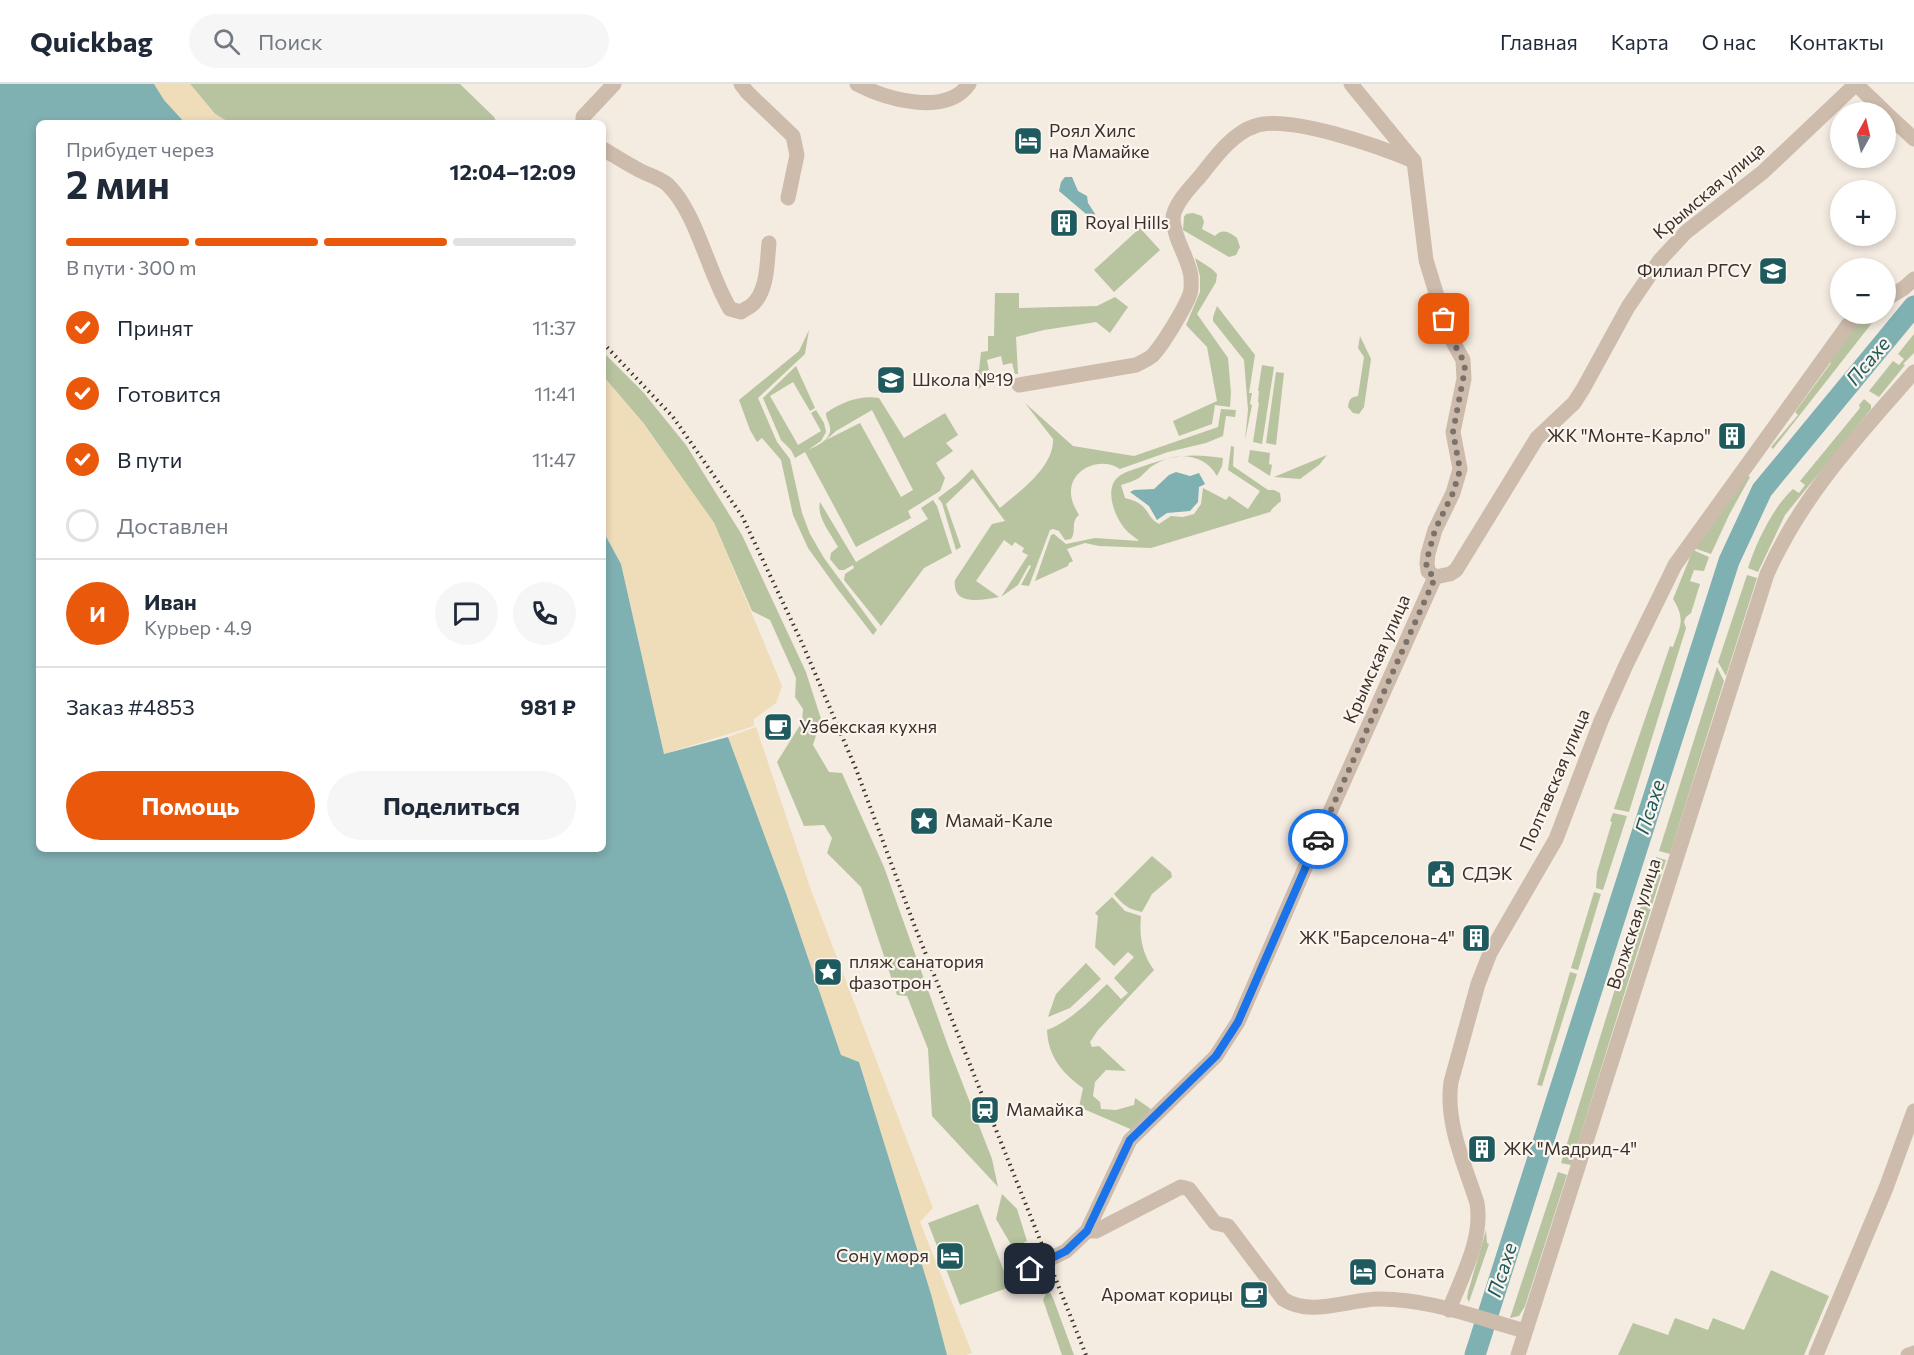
<!DOCTYPE html>
<html lang="ru">
<head>
<meta charset="utf-8">
<style>
  :root { --surface:#fff; --page:#f6f6f7; --text:#1f2937; --muted:#747a83; --line:#e0e1e3; --accent:#ea580c }
  body { margin:0; font-family:Commissioner,sans-serif; background:var(--page); color:var(--text); height:100vh; display:flex; flex-direction:column; font-size:22px; white-space:nowrap }
  * { box-sizing:border-box; margin:0 }
  p { font-size:20px; color:var(--muted) }
  .icon { flex:none; width:33px; height:33px; fill:none; stroke:currentColor; stroke-width:2; stroke-linecap:round; stroke-linejoin:round }
  .map { position:relative; flex:1; overflow:hidden }
  .panel { position:absolute; left:36px; top:36px; width:570px; height:732px; display:flex; flex-direction:column; background:var(--surface); border-radius:9px; box-shadow:0 3px 9px #0003 }
  .panel>* { flex:none }
  .needle { width:39px; rotate:8deg }
  .buttons { position:absolute; left:1830px; top:18px; display:grid; gap:12px }
  .buttons a { display:grid; place-items:center; width:66px; height:66px; border-radius:50%; background:var(--surface); box-shadow:0 3px 9px #0003; font-size:30px }
  .pin { position:absolute; display:grid; place-items:center; width:51px; height:51px; color:#fff; margin:-26px; border-radius:12px; box-shadow:0 3px 9px #0006 }
  .courier { position:absolute; display:grid; place-items:center; width:60px; height:60px; margin:-30px; border:4px solid #1a73e8; border-radius:50%; background:#fff; color:#222; box-shadow:0 2px 8px #0007 }
  .summary em { font-style:normal; font-weight:700 }
  .summary div { display:flex; flex-direction:column-reverse }
  .summary { display:flex; align-items:center; justify-content:space-between; height:102px; padding:0 30px }
  h1 { font-size:39px; font-weight:700; line-height:45px }
  .bar { display:grid; grid-template-columns:repeat(4,1fr); gap:9px 6px; align-content:center; height:72px; padding:0 30px }
  .bar i { height:8px; border-radius:4px; background:var(--line) }
  .bar .current { background:var(--accent) }
  .bar p { grid-column:span 4 }
  .line { display:flex; align-items:center; gap:15px; padding:0 30px; border-top:2px solid var(--line) }
  .line div { flex:1 }
  .round { display:grid; place-items:center; flex:none; width:63px; height:63px; border-radius:32px; background:var(--page) }
  ol { padding:0 30px; list-style:none }
  li { display:flex; align-items:center; gap:18px; height:66px }
  li p { margin-inline-start:auto }
  li .icon { padding:6px; border-radius:50%; background:var(--accent); color:#fff; stroke-width:4 }
  li:last-child { color:var(--muted) }
  li i { width:33px; height:33px; border:3px solid var(--line); border-radius:50% }
  .primary-button { display:flex; gap:12px; margin-top:auto; padding:12px 30px }
  .primary-button a { flex:1; height:69px; border-radius:36px; background:var(--accent); color:#fff; font-size:24px; font-weight:700; line-height:69px; text-align:center }
  .primary-button a+a { background:var(--page); color:var(--text) }
  header { display:flex; align-items:center; gap:36px; box-sizing:border-box; height:84px; padding:0 30px; background:var(--surface); border-bottom:2px solid var(--line) }
  header strong { font-size:28px }
  nav { display:flex; gap:33px; margin-inline-start:auto; font-size:21px }
  .search { width:420px; height:54px; background:var(--page); display:flex; align-items:center; gap:15px; box-sizing:border-box; padding:0 21px; border-radius:33px; color:var(--muted); font-size:22px }
  .map>svg:first-child { display:block }
</style>
</head>
<body>
<header>
<strong>Quickbag</strong>
<div class="search"><svg class="icon" aria-label="search" viewBox="0 0 24 24"><circle cx="10" cy="10" r="6"/><path d="M15 15l6 6"/></svg>Поиск</div>
<nav><a>Главная</a><a>Карта</a><a>О нас</a><a>Контакты</a></nav>
</header>
<div class="map">
<svg width="1914" height="1271" viewBox="0 0 1914 1271">
  <rect width="100%" height="100%" fill="#f4ebe1"/>
  <!-- green -->
  <g fill="#b8c4a0" fill-rule="evenodd">
    <polygon points="190,0 460,0 494,33 497,39 230,39 215,30"/>
    <path d="M1193,129L1202,132L1204,138L1202,145L1215,152C1222,144 1230,148 1237,154L1240,163L1236,171L1229,173L1183,146L1184,133L1186,130Z"/>
    <polygon points="1140,144 1160,166 1114,208 1094,186"/>
    <polygon points="1195,174 1212,185 1217,190 1216,198 1197,230 1228,274 1231,309 1230,323 1215,321 1212,340 1179,352 1173,337 1217,317 1207,263 1186,241 1200,208 1200,192"/>
    <polygon points="995,209 1019,209 1019,224 1097,222 1115,213 1128,223 1110,249 1096,238 1044,246 1016,253 1018,290 1015,290 1012,279 1003,281 1001,272 987,276 989,286 982,288 986,300 978,305 976,287 979,286 981,268 988,267 988,252 994,252"/>
    <polygon points="1217,222 1255,271 1249,309 1252,309 1250,320 1252,321 1245,356 1248,326 1244,276 1213,237 1213,233"/>
    <polygon points="1869,230 1879,230 1773,365 1771,363 1798,331 1795,328 1831,279 1827,276 1859,236"/>
    <polygon points="809,246 805,270 758,314 777,358 790,375 802,429 810,450 824,474 877,546 873,551 836,503 808,464 793,431 781,376 762,354 757,358 750,346 739,316 799,267"/>
    <polygon points="1914,250 1914,269 1903,280 1905,281 1879,313 1869,307 1893,277 1899,281 1904,275 1898,270"/>
    <path d="M1360,252L1371,275L1364,323L1359,330L1353,329L1348,323C1349,315 1351,313 1358,312L1364,273L1358,264Z"/>
    <polygon points="603,268 643,308 686,361 742,451 806,588 821,635 813,661 829,688 842,689 884,783 948,962 992,1075 998,1103 932,1032 928,965 907,912 897,911 861,803 827,769 832,754 824,741 804,742 777,678 802,638 803,625 795,613 796,594 770,536 752,527 714,439 644,340 603,292"/>
    <polygon points="1262,281 1274,283 1262,360 1253,358 1259,319 1258,318 1259,307 1258,307"/>
    <path d="M796,282L815,324L810,327L793,298L770,312L798,361L821,347L811,329L816,326L824,339L826,348L821,357L808,366C816,362 832,356 830,343C829,337 826,335 826,329C842,318 860,311 879,314L904,354L945,329L958,351L946,359L953,367L936,379L945,394L940,407L908,427L911,434L856,463L805,368L795,374L791,366L781,356L763,314ZM872,326L913,406L901,413L860,339L826,356L836,347Z"/>
    <polygon points="1276,288 1284,289 1276,361 1266,359"/>
    <path d="M1864,315L1871,321V325L1785,431L1758,488L1748,484C1756,459 1773,423 1793,405L1799,409L1805,401L1800,397L1860,324L1859,321Z"/>
    <path d="M1025,319L1073,362L1134,372L1218,343L1221,325L1236,326L1235,333L1226,332L1223,352L1206,359L1168,368L1120,385C1102,372 1070,384 1071,409C1071,417 1075,424 1079,431C1070,438 1077,447 1071,455L1065,456L1059,447L1053,445L1050,446L1029,502L1021,501L1031,482L1029,481L1018,501L1001,513L1028,471L1022,468L1024,464L1015,458L1012,462L1004,456L976,497L999,513C982,516 952,523 955,496L992,440L1005,437L973,394L946,420L961,463L956,466L942,419L938,414L958,399L972,385L1000,424C1020,407 1054,383 1053,355Z"/>
    <path d="M1231,362L1234,363L1233,382L1268,406H1274L1280,409L1281,417L1273,424L1270,428L1151,464L1099,462L1085,459L1067,465L1073,477L1069,479L1068,482L1035,497L1051,451L1054,450L1066,460L1095,454L1139,457C1136,454 1131,451 1128,448C1116,437 1103,406 1118,393C1125,387 1136,385 1144,382C1174,371 1191,369 1223,374L1222,382L1217,392C1204,369 1176,367 1154,381C1148,384 1144,390 1139,394C1134,397 1127,399 1121,401L1125,414C1151,420 1145,433 1159,440L1171,432L1183,433L1194,430L1201,420L1203,404L1226,416L1229,412L1248,425L1260,407L1228,386Z"/>
    <polygon points="1250,366 1270,369 1269,380 1272,381 1270,392 1248,378"/>
    <polygon points="1327,371 1319,381 1300,395 1274,393"/>
    <polygon points="1743,389 1750,393 1729,431 1711,470 1694,464"/>
    <path d="M933,416L937,422L952,469L924,484L881,542L844,496L845,490L854,484L853,481L844,486H839L830,475L831,469L838,463C832,451 816,433 820,418L856,478L928,435L921,424Z"/>
    <path d="M1693,466L1709,473L1704,487L1694,486L1690,497L1700,500L1691,529L1686,533L1684,538L1686,544L1629,728L1614,725L1670,562L1673,563C1680,542 1686,536 1673,515Z"/>
    <polygon points="1747,491 1757,494 1726,592 1718,578"/>
    <polygon points="1717,583 1724,597 1670,770 1659,767"/>
    <polygon points="1613,729 1627,732 1603,806 1596,804 1597,788 1612,738 1610,737"/>
    <path d="M1152,772L1171,788L1172,793L1152,810L1142,828C1128,825 1123,821 1114,810Z"/>
    <polygon points="1656,773 1666,776 1571,1081 1561,1079"/>
    <polygon points="1594,808 1601,810 1578,886 1571,884"/>
    <path d="M1112,813L1125,827L1141,832C1139,852 1142,870 1154,886L1098,946L1090,958L1092,963L1099,962L1126,987L1106,986L1095,998L1093,1012L1100,1018L1101,1025L1116,1026L1134,1021L1135,1014L1151,1025L1135,1047L1079,1023L1083,1004C1062,989 1048,972 1047,946C1071,937 1088,918 1107,900L1121,915L1128,909L1114,894L1134,873L1128,868L1114,882L1095,863L1098,832L1095,829Z"/>
    <polygon points="1086,879 1101,895 1070,924 1048,933 1056,910"/>
    <polygon points="1570,888 1577,890 1542,1002 1537,1001"/>
    <polygon points="1558,1088 1567,1091 1525,1222 1519,1232 1510,1234"/>
    <polygon points="1002,1110 1017,1125 1027,1157 1013,1164 996,1135"/>
    <polygon points="978,1120 1010,1203 960,1221 928,1139"/>
    <polygon points="1486,1146 1487,1159 1489,1160 1469,1218 1467,1214 1468,1208"/>
    <polygon points="1771,1186 1829,1212 1804,1271 1618,1271 1633,1239 1668,1251 1675,1234 1708,1246 1713,1234 1744,1246"/>
    <polygon points="1048,1205 1053,1214 1074,1271 1062,1271 1043,1216"/>
  </g>
  <!-- sand -->
  <g fill="#efdcb8">
    <polygon points="154,0 190,0 215,30 230,39 185,39 164,16"/>
    <polygon points="603,292 644,340 714,439 782,602 776,619 754,635 754,642 664,670 621,480 603,447"/>
    <polygon points="756,643 811,806 933,1124 920,1138 972,1269 966,1271 947,1271 931,1210 859,978 841,971 787,812 728,653"/>
  </g>
  <!-- water -->
  <g fill="#7fb0b2">
    <polygon points="0,0 154,0 164,16 185,39 39,39 39,765 603,765 603,447 621,480 664,670 728,653 787,812 841,971 859,978 931,1210 947,1271 0,1271"/>
    <polygon points="1065,93 1072,93 1078,107 1087,112 1088,119 1097,133 1092,135 1059,107 1061,98"/>
    <polygon points="1176,388 1190,392 1199,389 1205,400 1199,403 1198,418 1190,427 1167,429 1157,436 1149,422 1130,408 1134,406 1154,405 1169,391"/>
  </g>
  <g fill="none" stroke-linecap="round" stroke-linejoin="round">
    <!-- river -->
    <polyline stroke="#7fb0b2" stroke-width="21" points="1475,1271 1729,477 1762,406 1914,222"/>
    <!-- minor -->
    <g stroke="#cdbbac" stroke-width="15">
      <polyline points="741,0 747,8 793,52 797,71 788,114"/>
      <path d="M857,0C886,15 946,33 969,0"/>
      <polyline points="1351,0 1414,77 1426,176 1444,235 1453,258 1463,276 1464,295 1453,348 1460,385 1453,409 1435,446 1428,470 1427,479 1428,487 1435,493"/>
      <polyline points="1856,0 1885,28"/>
      <polyline points="1886,29 1914,55"/>
      <polyline points="583,39 583,33 614,0"/>
      <path d="M603,65C615,72 627,80 639,86C648,91 660,94 668,101C697,129 708,189 730,225L741,228C745,225 750,223 753,220C768,206 767,177 769,159"/>
      <polyline points="1886,215 1904,204 1914,195"/>
      <path d="M1019,301L1136,281C1141,278 1147,276 1152,272C1162,262 1185,224 1190,210C1192,204 1191,198 1191,192C1188,173 1174,155 1173,135C1173,120 1193,101 1202,90C1216,72 1233,49 1255,42C1289,30 1380,63 1414,77"/>
      <polyline points="1435,493 1450,490 1456,486 1537,354 1574,319 1583,305 1628,223 1660,176 1686,148 1763,88 1856,0"/>
      <path d="M1087,1147H1096L1181,1103L1189,1105L1215,1139L1228,1142L1283,1215C1310,1233 1346,1216 1377,1215C1427,1214 1478,1234 1525,1247"/>
      <polyline points="1030,1185 1066,1167 1087,1147 1130,1056 1216,972 1238,938 1308,777 1435,493"/>
      <path d="M1449,1226C1462,1192 1483,1155 1477,1119C1465,1081 1445,1039 1451,998L1478,900L1490,869L1556,755L1601,637L1626,581L1675,481L1848,241L1860,230"/>
      <path d="M1518,1271L1767,490C1803,410 1857,353 1914,288"/>
      <polyline points="1816,1271 1886,1104 1914,1027"/>
      <polyline points="1908,1271 1914,1269"/>
    </g>
    <!-- rail -->
    <polyline stroke="#3b302b" stroke-width="4" stroke-dasharray="1.5 4.5" stroke-linecap="butt" points="603,259 673,333 742,432 803,561 856,685 915,843 1086,1271"/>
  </g>
  <g fill="none" stroke-linecap="round" stroke-linejoin="round">
    <!-- done -->
    <polyline stroke="#7c716b" stroke-width="6" stroke-dasharray="0 10.8" points="1318,755 1435,494 1428,487 1426,479 1435,446 1453,409 1460,386 1453,348 1465,285 1463,276 1453,258 1444,235"/>
    <!-- route -->
    <polyline stroke="#1a73e8" stroke-width="8" points="1030,1185 1066,1167 1087,1147 1130,1056 1216,972 1238,938 1318,755"/>
  </g>
  <!-- icons -->
  <defs>
    <g id="hotel-square" transform="scale(1.5)"><rect x="-9" y="-9" width="18" height="18" rx="4" fill="#1f5a5e" stroke="#fbf5ee"/><path d="M-6-4.5h1.5V1H6V5H4.5V3h-9V5H-6ZM-4 0a1.8 1.8 0 1 1 3.6 0ZM.5 0V-2.5h3Q6-2.5 6 0Z" fill="#fff"/></g>
    <g id="building-square" transform="scale(1.5)"><rect x="-9" y="-9" width="18" height="18" rx="4" fill="#1f5a5e" stroke="#fbf5ee"/><path d="M-4-6H4V6H1V3H-1V6H-4ZM-2.5-4.3h1.7v1.8h-1.7ZM.8-4.3h1.7v1.8H.8ZM-2.5-1h1.7V.8h-1.7ZM.8-1h1.7V.8H.8Z" fill="#fff"/></g>
    <g id="university-square" transform="scale(1.5)"><rect x="-9" y="-9" width="18" height="18" rx="4" fill="#1f5a5e" stroke="#fbf5ee"/><path d="M0-5L7-2L0 1L-7-2ZM-4 1L0 2.5L4 1V4Q0 6-4 4Z" fill="#fff"/></g>
    <g id="school-square" transform="scale(1.5)"><rect x="-9" y="-9" width="18" height="18" rx="4" fill="#1f5a5e" stroke="#fbf5ee"/><path d="M0-5L7-2L0 1L-7-2ZM-4 1L0 2.5L4 1V4Q0 6-4 4Z" fill="#fff"/></g>
    <g id="cafe-square" transform="scale(1.5)"><rect x="-9" y="-9" width="18" height="18" rx="4" fill="#1f5a5e" stroke="#fbf5ee"/><path d="M-5.5-4.5H6V0H3Q3 3.5 0 3.5H-2.5Q-5.5 3.5-5.5 0ZM3-3.2v2h1.7v-2ZM-6 4.5H4V6H-6Z" fill="#fff"/></g>
    <g id="sight-square" transform="scale(1.5)"><rect x="-9" y="-9" width="18" height="18" rx="4" fill="#1f5a5e" stroke="#fbf5ee"/><path d="M0-6L1.8-2.2L6-1.7L2.9 1.2L3.7 5.4L0 3.3L-3.7 5.4L-2.9 1.2L-6-1.7L-1.8-2.2Z" fill="#fff"/></g>
    <g id="civic-square" transform="scale(1.5)"><rect x="-9" y="-9" width="18" height="18" rx="4" fill="#1f5a5e" stroke="#fbf5ee"/><path d="M-.6-6.5H3V-4.5H.6V-3L4-1V1h2V6H-6V1h2V-1L-.6-3ZM-1.2 2.5V6h2.4V2.5Z" fill="#fff"/></g>
    <g id="station-square" transform="scale(1.5)"><rect x="-9" y="-9" width="18" height="18" rx="4" fill="#1f5a5e" stroke="#fbf5ee"/><path d="M-3-6H3Q5-6 5-4V2Q5 4 3 4L4.5 6H3L1.5 4h-3L-3 6H-4.5L-3 4Q-5 4-5 2V-4Q-5-6-3-6ZM-3.5-4v3h7v-3ZM-3.5 1v1.5H-2V1ZM2 1v1.5H3.5V1Z" fill="#fff"/></g>
  </defs>
  <g fill-rule="evenodd">
    <use href="#hotel-square" x="1028" y="57"/>
    <use href="#building-square" x="1064" y="139"/>
    <use href="#university-square" x="1773" y="187"/>
    <use href="#school-square" x="891" y="296"/>
    <use href="#building-square" x="1732" y="352"/>
    <use href="#cafe-square" x="778" y="643"/>
    <use href="#sight-square" x="924" y="737"/>
    <use href="#civic-square" x="1441" y="790"/>
    <use href="#building-square" x="1476" y="854"/>
    <use href="#sight-square" x="828" y="888"/>
    <use href="#station-square" x="985" y="1026"/>
    <use href="#building-square" x="1482" y="1065"/>
    <use href="#hotel-square" x="950" y="1172"/>
    <use href="#hotel-square" x="1363" y="1188"/>
    <use href="#cafe-square" x="1254" y="1211"/>
  </g>
  <g text-anchor="middle" stroke-width="4.5" stroke-linejoin="round" paint-order="stroke">
    <!-- poi labels -->
    <g font-size="18" fill="#3b302b" stroke="#fbf5ee" text-anchor="start">
      <text x="1049" y="53">Роял Хилс<tspan x="1049" dy="21">на Мамайке</tspan></text>
      <text x="1085" y="145">Royal Hills</text>
      <text x="1752" y="193" text-anchor="end">Филиал РГСУ</text>
      <text x="912" y="302">Школа №19</text>
      <text x="1711" y="358" text-anchor="end">ЖК "Монте-Карло"</text>
      <text x="799" y="649">Узбекская кухня</text>
      <text x="945" y="743">Мамай-Кале</text>
      <text x="1462" y="796">СДЭК</text>
      <text x="1455" y="860" text-anchor="end">ЖК "Барселона-4"</text>
      <text x="849" y="884">пляж санатория<tspan x="849" dy="21">фазотрон</tspan></text>
      <text x="1006" y="1032">Мамайка</text>
      <text x="1503" y="1071">ЖК "Мадрид-4"</text>
      <text x="929" y="1178" text-anchor="end">Сон у моря</text>
      <text x="1384" y="1194">Соната</text>
      <text x="1233" y="1217" text-anchor="end">Аромат корицы</text>
    </g>
    <!-- street labels -->
    <g font-size="18" fill="#3b302b" stroke="#fbf5ee">
      <text transform="translate(1709 107) rotate(-40)" y="6">Крымская улица</text>
      <text transform="translate(1377 575) rotate(-66)" y="6">Крымская улица</text>
      <text transform="translate(1555 696) rotate(-67)" y="6">Полтавская улица</text>
      <text transform="translate(1634 840) rotate(-72)" y="6">Волжская улица</text>
    </g>
    <!-- water labels -->
    <g font-size="20" font-style="italic" fill="#1f5a5e" stroke="#fbf5ee">
      <text transform="translate(1868 277) rotate(-50)" y="7">Псахе</text>
      <text transform="translate(1650 723) rotate(-72)" y="7">Псахе</text>
      <text transform="translate(1502 1186) rotate(-72)" y="7">Псахе</text>
    </g>
  </g>
</svg>
<div class="buttons">
<a><svg class="needle" viewBox="-14 -14 28 28"><path d="M0-13l5 13h-10z" fill="#e53935"/><path d="M0 13l5-13h-10z" fill="#747a83"/></svg></a>
<a>+</a>
<a>−</a>
</div>
<div class="pin" style="left:1444px;top:235px;background:#ea580c"><svg class="icon" aria-label="bag" viewBox="0 0 24 24"><path d="M5 8h14l-1 12H6zM9 8a3 3 0 0 1 6 0"/></svg></div>
<div class="pin" style="left:1030px;top:1185px;background:#1f2937"><svg class="icon" aria-label="home" viewBox="0 0 24 24"><path d="M3 11l9-7 9 7M6 9v11h12V9"/></svg></div>
<div class="courier" style="left:1318px;top:755px"><svg class="icon" aria-label="car" viewBox="0 0 24 24"><path d="M5 17H2v-5l4-1 3-4h7l3 4 3 1v5h-3M9 17h6M6 11h13"/><circle cx="7" cy="17" r="2"/><circle cx="17" cy="17" r="2"/></svg></div>
<section class="panel">
<div class="summary"><div><h1>2 мин</h1><p>Прибудет через</p></div><em>12:04–12:09</em></div>
<div class="bar"><i class="current"></i><i class="current"></i><i class="current"></i><i></i><p>В пути · 300 m</p></div>
<ol>
<li><svg class="icon" aria-label="check" viewBox="0 0 24 24"><path d="M5 12l5 5 9-10"/></svg>Принят<p>11:37</p></li>
<li><svg class="icon" aria-label="check" viewBox="0 0 24 24"><path d="M5 12l5 5 9-10"/></svg>Готовится<p>11:41</p></li>
<li><svg class="icon" aria-label="check" viewBox="0 0 24 24"><path d="M5 12l5 5 9-10"/></svg>В пути<p>11:47</p></li>
<li><i></i>Доставлен</li>
</ol>
<div class="line" style="height:108px"><b class="round" style="background:var(--accent);color:#fff">И</b><div><b>Иван</b><p>Курьер · 4.9</p></div><a class="round"><svg class="icon" aria-label="chat" viewBox="0 0 24 24"><path d="M4 5h16v11H9l-5 4z"/></svg></a><a class="round"><svg class="icon" aria-label="phone" viewBox="0 0 24 24"><path d="M5 4h4l2 5-3 2q2 4 5 5l2-3 5 2v4C11 20 4 13 5 4z"/></svg></a></div>
<div class="line" style="height:78px"><div>Заказ #4853</div><b>981 ₽</b></div>
<div class="primary-button"><a>Помощь</a><a>Поделиться</a></div>
</section>
</div>
</body>
</html>
